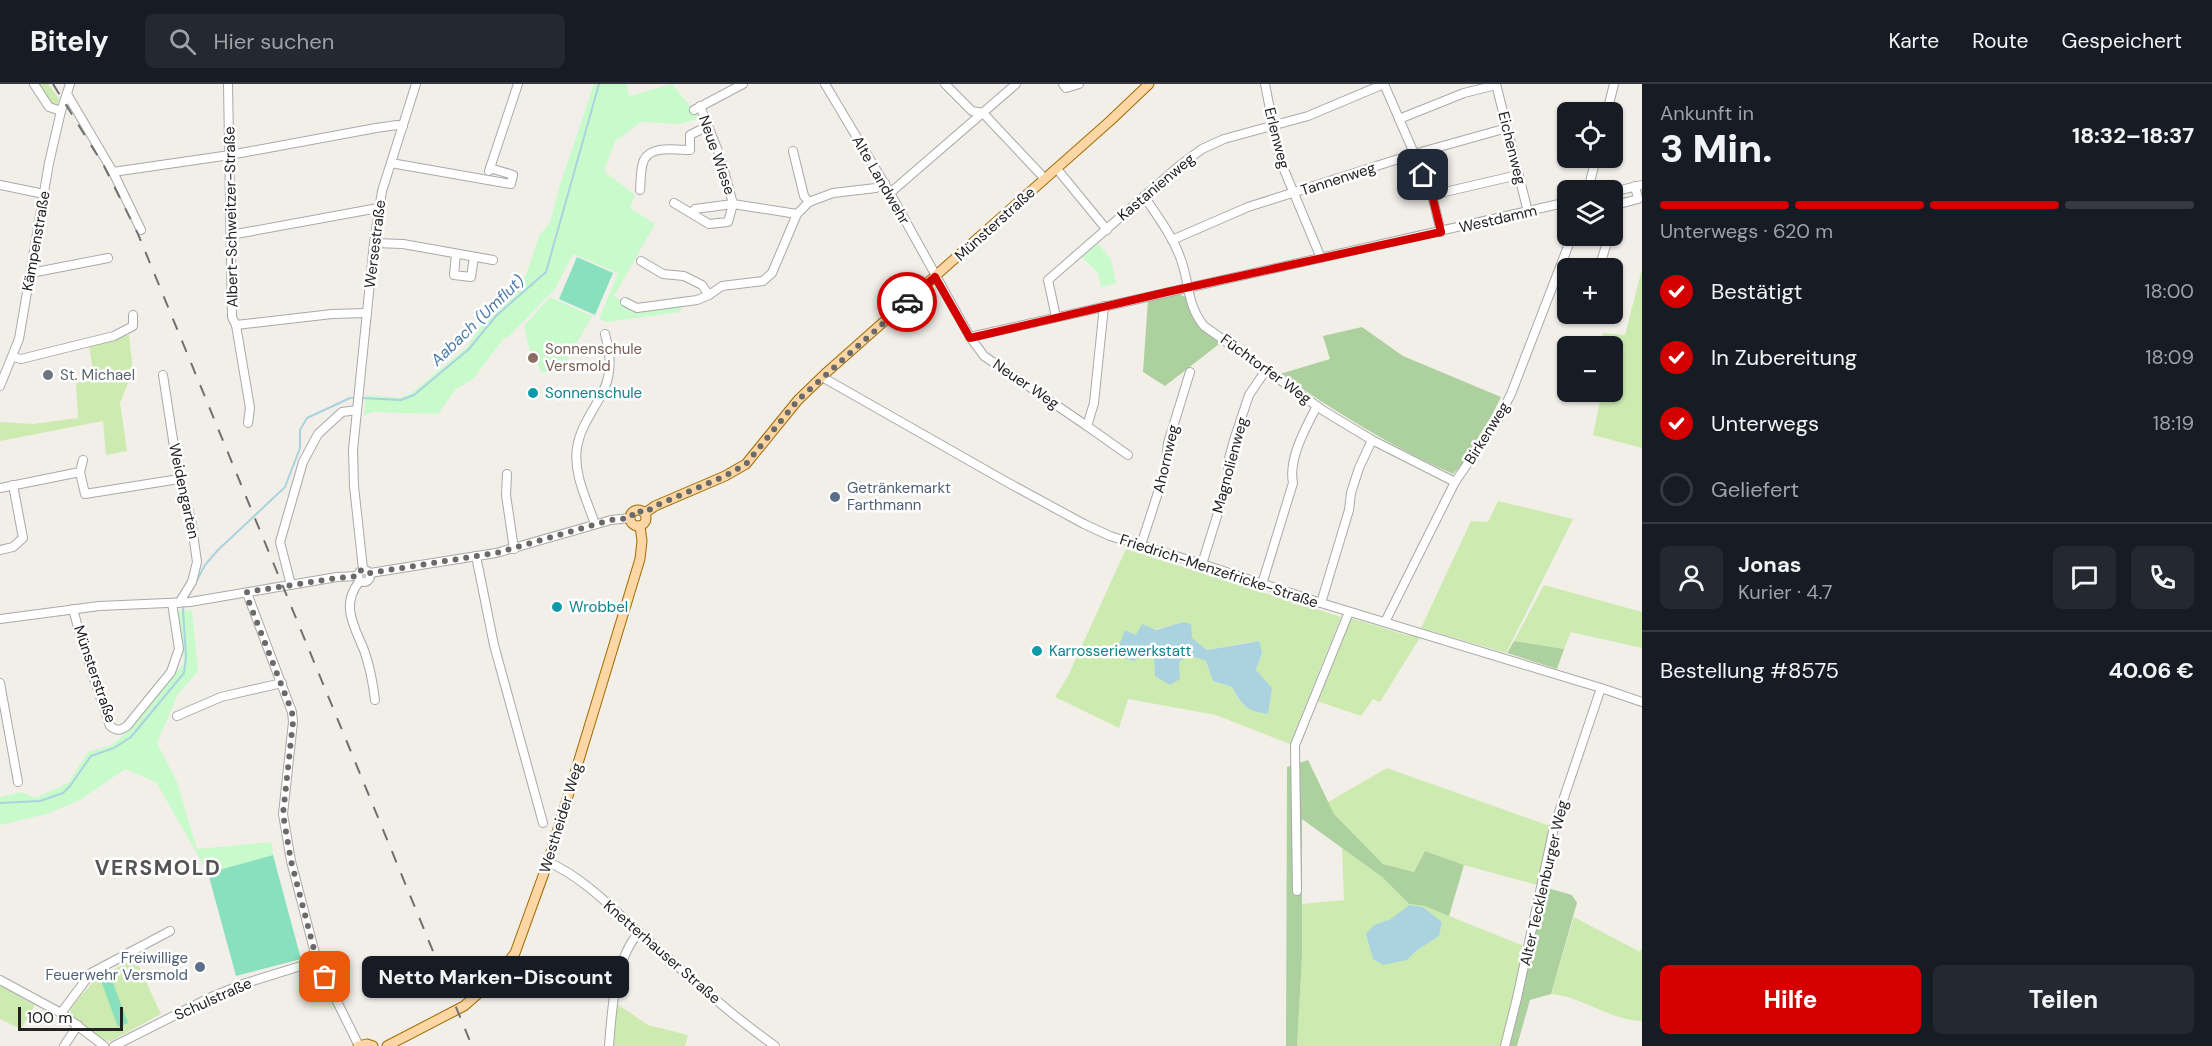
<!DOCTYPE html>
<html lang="de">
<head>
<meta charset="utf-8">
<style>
  :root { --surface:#171b24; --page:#242831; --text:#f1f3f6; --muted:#9ea1a6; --line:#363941; --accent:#d40000 }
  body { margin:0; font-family:"DM Sans",sans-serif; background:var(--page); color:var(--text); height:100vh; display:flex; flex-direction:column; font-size:22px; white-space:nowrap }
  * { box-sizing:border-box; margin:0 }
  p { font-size:20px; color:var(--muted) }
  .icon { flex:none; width:33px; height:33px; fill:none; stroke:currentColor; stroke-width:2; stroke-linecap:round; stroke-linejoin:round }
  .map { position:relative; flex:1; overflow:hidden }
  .panel { display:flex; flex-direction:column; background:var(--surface); width:570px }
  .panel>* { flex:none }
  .tools { position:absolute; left:1557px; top:18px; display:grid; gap:12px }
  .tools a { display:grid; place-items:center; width:66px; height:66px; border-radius:9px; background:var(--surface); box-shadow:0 2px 4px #0004; font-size:30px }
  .scale { position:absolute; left:18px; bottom:15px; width:105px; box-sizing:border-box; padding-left:6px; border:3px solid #222; border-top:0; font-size:16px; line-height:21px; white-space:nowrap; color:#222; -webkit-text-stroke:4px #fff; paint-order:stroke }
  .pin { position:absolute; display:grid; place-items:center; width:51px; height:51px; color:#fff; margin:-26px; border-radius:12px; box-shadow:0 3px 9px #0006 }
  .courier { position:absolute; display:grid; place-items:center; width:60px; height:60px; margin:-30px; border:4px solid #d40000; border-radius:50%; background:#fff; color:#222; box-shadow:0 2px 8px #0007 }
  .bubble { position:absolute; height:42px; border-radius:9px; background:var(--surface); box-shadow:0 2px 4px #0004; font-size:20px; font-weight:800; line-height:42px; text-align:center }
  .headline em { font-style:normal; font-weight:800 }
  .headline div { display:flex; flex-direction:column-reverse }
  .headline { display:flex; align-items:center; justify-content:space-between; height:102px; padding:0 18px }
  h1 { font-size:39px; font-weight:800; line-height:45px }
  .bar { display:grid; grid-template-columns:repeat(4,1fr); gap:9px 6px; align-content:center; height:72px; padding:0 18px }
  .bar i { height:8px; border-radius:4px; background:var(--line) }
  .bar .active { background:var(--accent) }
  .bar p { grid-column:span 4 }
  .line { display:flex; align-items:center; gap:15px; padding:0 18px; border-top:2px solid var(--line) }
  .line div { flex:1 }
  .round { display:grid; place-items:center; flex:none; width:63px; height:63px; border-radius:9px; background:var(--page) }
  ol { padding:0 18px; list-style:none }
  li { display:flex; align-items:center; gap:18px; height:66px }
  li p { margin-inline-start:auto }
  li .icon { padding:6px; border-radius:50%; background:var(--accent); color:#fff; stroke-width:4 }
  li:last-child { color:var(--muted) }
  li i { width:33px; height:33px; border:3px solid var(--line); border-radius:50% }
  .button { display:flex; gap:12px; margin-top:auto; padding:12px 18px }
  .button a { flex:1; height:69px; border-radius:9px; background:var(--accent); color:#fff; font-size:24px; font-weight:800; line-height:69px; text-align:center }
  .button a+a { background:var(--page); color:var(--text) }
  header { display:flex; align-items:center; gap:36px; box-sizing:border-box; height:84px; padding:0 30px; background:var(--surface); border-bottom:2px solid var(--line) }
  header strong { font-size:28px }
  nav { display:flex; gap:33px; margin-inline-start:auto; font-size:21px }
  .search { width:420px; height:54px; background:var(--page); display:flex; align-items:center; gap:15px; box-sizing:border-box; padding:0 21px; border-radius:9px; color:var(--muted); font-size:22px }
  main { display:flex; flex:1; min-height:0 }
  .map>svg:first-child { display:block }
</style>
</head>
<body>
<header>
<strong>Bitely</strong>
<div class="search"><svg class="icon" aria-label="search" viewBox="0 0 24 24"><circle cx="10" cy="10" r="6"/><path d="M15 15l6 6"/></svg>Hier suchen</div>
<nav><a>Karte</a><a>Route</a><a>Gespeichert</a></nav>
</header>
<main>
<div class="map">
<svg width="1642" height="962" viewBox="0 0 1642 962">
  <rect width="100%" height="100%" fill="#f2efe9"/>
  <!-- grass -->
  <g fill="#cdebb0" fill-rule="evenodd">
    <polygon points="39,0 48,0 59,15 56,22 50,17"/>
    <polygon points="1642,185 1642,364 1593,351 1602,308 1612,308 1612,262 1600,262 1603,249 1625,251"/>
    <polygon points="129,251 133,287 120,319 127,367 106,371 103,337 0,357 0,338 33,340 78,334 76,299 94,295 89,262"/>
    <polygon points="1498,417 1573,435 1506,569 1421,544 1471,437 1488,438"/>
    <path d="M1126,465L1341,533L1290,660L1216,631L1128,615L1119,644L1055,613L1068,592ZM1183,538L1192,554L1207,566L1250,558L1262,569L1256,586L1263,595L1268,630C1247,627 1241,622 1232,603L1213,597L1206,577L1189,571L1178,578L1180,595L1155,592L1154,574L1144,569L1125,546L1136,551Z"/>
    <polygon points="1544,501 1642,528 1642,564 1571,548 1564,565 1514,557"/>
    <polygon points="1351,534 1406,551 1421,552 1380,618 1373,615 1361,632 1317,617"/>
    <polygon points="1387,684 1550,742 1537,801 1464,781 1425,767 1414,788 1383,780 1334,730 1328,718"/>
    <path d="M1342,764L1382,793L1409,820L1424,822L1524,862L1501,962H1297L1302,874V820L1344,816ZM1391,835L1439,852L1416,867L1407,876L1374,841Z"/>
    <path d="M1574,833L1640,868L1642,864V937C1609,936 1584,913 1551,910Z"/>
    <polygon points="135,874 161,930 111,957 102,956 72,932 70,924 96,895"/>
    <polygon points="0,901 35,921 21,945 0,935"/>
    <polygon points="617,920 648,941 688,951 685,962 614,962"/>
  </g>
  <!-- forest -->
  <g fill="#add19e">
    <path d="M1178,210L1186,213C1194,234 1201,248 1223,257L1165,302L1143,288L1148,216Z"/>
    <path d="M1362,243L1403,272L1501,313C1488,339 1474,369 1453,390C1391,363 1335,327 1280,290L1330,275L1323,252Z"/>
    <polygon points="1514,557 1564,565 1557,585 1507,569"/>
    <polygon points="1308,676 1334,730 1383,780 1414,788 1425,767 1464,781 1449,832 1424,822 1409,820 1382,793 1302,735 1302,874 1297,962 1286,962 1287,683"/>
    <polygon points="1544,803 1572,811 1577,819 1551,910 1530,916 1517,962 1501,962"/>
  </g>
  <!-- park -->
  <g fill="#c8facc">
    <polygon points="594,0 627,0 629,12 672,0 700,34 680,40 641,38 615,57 604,87 635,111 630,124 655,140 614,212 637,225 683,220 680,228 607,238 599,235 618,189 573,170 555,205 508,253 504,254 474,294 455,306 438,330 373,328 364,331 366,311 401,314 413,308 467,263 498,216 526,191 540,150 550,139 560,101"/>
    <polygon points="1098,160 1111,175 1116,199 1101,203 1098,189 1082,173"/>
    <polygon points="550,213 592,232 560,289 542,288 530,268 524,242"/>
    <polygon points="192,526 198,587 178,610 157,659 177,698 197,765 272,758 273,771 208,789 156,698 125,685 80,716 46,730 0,741 0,713 22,708 35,714 68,699 88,668 112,661 133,642 184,579 177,527"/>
  </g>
  <!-- pitch -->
  <g fill="#88e0be">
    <polygon points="577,173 613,189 595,231 559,215"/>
    <polygon points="273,771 301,875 236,892 208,789"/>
    <polygon points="110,891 128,939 118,943 100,894"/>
  </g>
  <!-- water -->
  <g fill="#aad3df">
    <path d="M1183,538L1191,540L1192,554L1207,566L1259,557L1262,569L1256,586L1272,604L1268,630C1247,627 1242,622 1232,603L1213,597L1206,577L1189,571L1179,578L1180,595L1170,601L1155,592L1154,574L1144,569L1134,577L1124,574L1117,567L1125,546L1136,551L1142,540L1156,546Z"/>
    <polygon points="1409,821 1423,823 1442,838 1439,852 1416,867 1407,876 1383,881 1373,875 1366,850 1374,841 1391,835"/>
  </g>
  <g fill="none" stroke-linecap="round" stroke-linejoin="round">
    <!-- stream -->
    <g stroke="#aad3df" stroke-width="2">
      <polyline points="361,314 401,316 414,311 469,265 496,232 546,188 599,0"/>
      <polyline points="196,498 205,481 218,466 285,403 300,364 300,346 307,334 350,314 356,314"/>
      <polyline points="0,719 40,717 63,709 70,702 91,672 114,664 131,653 184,589 186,573 183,525 191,506"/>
    </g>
    <!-- minor casing -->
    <g stroke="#a9a9a9" stroke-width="10">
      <g id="minor">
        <polyline points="34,0 49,23 61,27"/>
        <polyline points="228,0 232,233 236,241 332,230 367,229"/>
        <polyline points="825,0 890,109 970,253 1568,118"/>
        <polyline points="945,0 972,27 983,29 1045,95"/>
        <polyline points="1063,0 1066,4 1079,0"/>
        <polyline points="1265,0 1280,76 1321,174"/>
        <polyline points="1384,0 1432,111 1441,148"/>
        <polyline points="1496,0 1528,128"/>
        <polyline points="67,10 113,88 141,146"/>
        <polyline points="700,22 720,72 733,120 797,130"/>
        <polyline points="694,26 743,0"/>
        <polyline points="1607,28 1614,0"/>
        <polyline points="1399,35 1464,9 1496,1"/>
        <polyline points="793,67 804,112 809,118"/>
        <polyline points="391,79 511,100 513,91 490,84"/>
        <polyline points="1057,85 1107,146"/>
        <polyline points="489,87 518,0"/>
        <polyline points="113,88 230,71 376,44 397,41 403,42"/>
        <polyline points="0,101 44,110"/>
        <path d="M640,106C641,97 640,84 644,76C651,61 677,66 690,66V51L708,42"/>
        <polyline points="1588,106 1596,74"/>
        <polyline points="1612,108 1642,101"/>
        <polyline points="890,109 1016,0"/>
        <polyline points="1432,111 1518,91"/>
        <path d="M1144,112C1157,132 1172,151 1180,173C1190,198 1186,220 1204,242L1324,327L1372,356L1455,398"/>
        <polyline points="674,119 709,140 728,138 733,120 695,125 691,129"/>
        <polyline points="1612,122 1638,115 1635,102"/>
        <polyline points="231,151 378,124"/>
        <polyline points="1172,156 1248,123 1414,70 1507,44"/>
        <polyline points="374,159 403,160 493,176"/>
        <polyline points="456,170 454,191 471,193 474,173"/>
        <polyline points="641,177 663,190 684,192 702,201 709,211 722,202 763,197 772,189 797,130 809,118 833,109 876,104 885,99"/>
        <polyline points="1599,184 1609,152"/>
        <polyline points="31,189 108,174"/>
        <polyline points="625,218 637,224 697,216 709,211"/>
        <polyline points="1056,233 1048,196 1179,82 1202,65 1224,55 1308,32 1384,0"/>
        <polyline points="236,241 250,324 248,339"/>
        <polyline points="970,253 984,272 1087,342 1094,319 1104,222"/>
        <polyline points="13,273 21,275 114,252 133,242 133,231"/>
        <polyline points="163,291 179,395 191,435 197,478 192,498 179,519"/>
        <polyline points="822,293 1005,397 1084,440 1110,452 1202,480 1321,519 1601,604 1642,618"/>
        <polyline points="0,302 19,255 49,79 61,27 70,0"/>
        <polyline points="1087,342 1128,371"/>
        <polyline points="80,388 85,410 179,395"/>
        <polyline points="507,390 506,411 514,465"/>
        <polyline points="0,404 80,388 83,376"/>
        <path d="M595,440C587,416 573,390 577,364C581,335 607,313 609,287C611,274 608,262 605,250"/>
        <polyline points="1141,461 1165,387 1168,359 1190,288"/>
        <polyline points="0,466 13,463 23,454 13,401"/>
        <polyline points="476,472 494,561 543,739"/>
        <polyline points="1202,480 1228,397 1228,378 1234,356 1249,311 1266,286"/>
        <polyline points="363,485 354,402 353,366 374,159 382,107 416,0"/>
        <circle cx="364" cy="492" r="6"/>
        <polyline points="370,489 496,469 611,436 630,434"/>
        <path d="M360,497C340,520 354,542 364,566C370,583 373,599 375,616"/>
        <path d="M1262,500L1293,399C1288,375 1306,343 1317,322"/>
        <polyline points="291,501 280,458 303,378 318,350 342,328 357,326"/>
        <polyline points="247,509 292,628 293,638 283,730 291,777 317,877 359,962"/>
        <polyline points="1321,519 1349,426 1351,409 1359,384 1372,356"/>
        <path d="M73,525L83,562L110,642C117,647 120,647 127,642L171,588L179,565L172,519"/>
        <polyline points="0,535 99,522 190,518 337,493 358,492"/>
        <polyline points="1385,538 1455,398 1497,337 1511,310 1572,152"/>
        <polyline points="0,599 18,698"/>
        <polyline points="177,632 221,613 282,599"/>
        <path d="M548,778C580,792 606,818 631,841C678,882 724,926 775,962"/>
        <polyline points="1297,807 1295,661 1349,528"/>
        <polyline points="0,896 61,929 104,962"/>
        <polyline points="61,929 91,889 170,847"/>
        <polyline points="64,962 78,941"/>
        <polyline points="114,962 209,914 246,899 317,877"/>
        <path d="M609,962C612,925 614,877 639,848"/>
        <polyline points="1505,962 1517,914 1554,743 1601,604"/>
      </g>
    </g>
    <!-- major casing -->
    <g stroke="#a06b00" stroke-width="11">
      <g id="major">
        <circle cx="638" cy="434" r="8"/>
        <polyline points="645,429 655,422 725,392 746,380 798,316 827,288 1110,37 1149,0"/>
        <polyline points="358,962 367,960 373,962"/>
        <polyline points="387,962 464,922 495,895 515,869 548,778 640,475 642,457 640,442"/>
      </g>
    </g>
    <!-- minor -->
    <use href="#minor" stroke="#fff" stroke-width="8"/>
    <!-- major -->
    <use href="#major" stroke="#fcd6a4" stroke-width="9"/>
    <!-- rail -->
    <polyline stroke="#707070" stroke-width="2" stroke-dasharray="12 12" stroke-linecap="butt" points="53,0 104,82 138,150 472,962"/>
  </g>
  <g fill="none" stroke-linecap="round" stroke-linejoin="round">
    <!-- done -->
    <polyline stroke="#6b6a68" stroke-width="6" stroke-dasharray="0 10.8" points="325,893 317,877 291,777 283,730 293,638 292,628 249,518 247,508 337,494 358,492 360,487 363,485 370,489 496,469 611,436 630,434 636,426 645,429 655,422 725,392 746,380 798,316 907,218"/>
    <!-- route -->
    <polyline stroke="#d40000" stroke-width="8" points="907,218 935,193 970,254 1167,208 1441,148 1432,111 1423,91"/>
  </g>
  <!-- markers -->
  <circle fill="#8d6e63" stroke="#fff" stroke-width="2" cx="533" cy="274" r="6"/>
  <circle fill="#6b7280" stroke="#fff" stroke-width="2" cx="48" cy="291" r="6"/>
  <g fill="#0f9aa8" stroke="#fff" stroke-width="2">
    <circle cx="533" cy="309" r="6"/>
    <circle cx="557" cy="523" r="6"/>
    <circle cx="1037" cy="567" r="6"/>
  </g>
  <g fill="#5c6f8a" stroke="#fff" stroke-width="2">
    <circle cx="835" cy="413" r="6"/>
    <circle cx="200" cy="883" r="6"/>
  </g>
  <g text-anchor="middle" stroke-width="5" stroke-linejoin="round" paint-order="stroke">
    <!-- street labels -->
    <g font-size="15" fill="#222" stroke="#fff">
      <text transform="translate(1277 54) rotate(76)" y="5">Erlenweg</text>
      <text transform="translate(1512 64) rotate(76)" y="5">Eichenweg</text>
      <text transform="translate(717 71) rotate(71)" y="5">Neue Wiese</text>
      <text transform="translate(1338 95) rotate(-18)" y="5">Tannenweg</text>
      <text transform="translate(881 96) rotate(60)" y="5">Alte Landwehr</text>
      <text transform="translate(1156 103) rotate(-40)" y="5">Kastanienweg</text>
      <text transform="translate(231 133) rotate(-91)" y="5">Albert-Schweitzer-Straße</text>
      <text transform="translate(1498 135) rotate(-13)" y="5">Westdamm</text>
      <text transform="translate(995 140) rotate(-42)" y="5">Münsterstraße</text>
      <text transform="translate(36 157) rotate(-80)" y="5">Kämpenstraße</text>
      <text transform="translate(375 160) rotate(-83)" y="5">Wersestraße</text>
      <text transform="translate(1266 285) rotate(36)" y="5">Füchtorfer Weg</text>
      <text transform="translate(1026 300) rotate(34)" y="5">Neuer Weg</text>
      <text transform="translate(1487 349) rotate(-58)" y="5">Birkenweg</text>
      <text transform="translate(1166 375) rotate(-77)" y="5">Ahornweg</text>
      <text transform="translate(1230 381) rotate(-75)" y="5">Magnolienweg</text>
      <text transform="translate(184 407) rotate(78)" y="5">Weidengarten</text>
      <text transform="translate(1219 487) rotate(18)" y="5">Friedrich-Menzefricke-Straße</text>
      <text transform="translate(95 590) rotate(71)" y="5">Münsterstraße</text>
      <text transform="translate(561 734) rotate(-73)" y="5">Westheider Weg</text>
      <text transform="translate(1544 799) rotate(-77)" y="5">Alter Tecklenburger Weg</text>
      <text transform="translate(662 868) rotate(41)" y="5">Knetterhauser Straße</text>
      <text transform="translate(213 915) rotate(-24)" y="5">Schulstraße</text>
    </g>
    <!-- education labels -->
    <g font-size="15" fill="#785e54" stroke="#fff" text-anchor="start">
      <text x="545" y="270">Sonnenschule<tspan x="545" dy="17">Versmold</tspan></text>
    </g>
    <!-- worship labels -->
    <g font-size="15" fill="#5b616d" stroke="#fff" text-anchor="start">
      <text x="60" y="296">St. Michael</text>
    </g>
    <!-- culture labels -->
    <g font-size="15" fill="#0d838f" stroke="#fff" text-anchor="start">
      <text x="545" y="314">Sonnenschule</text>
      <text x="569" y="528">Wrobbel</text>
      <text x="1049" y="572">Karrosseriewerkstatt</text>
    </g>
    <!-- service labels -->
    <g font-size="15" fill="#4e5e75" stroke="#fff" text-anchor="start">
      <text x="847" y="409">Getränkemarkt<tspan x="847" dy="17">Farthmann</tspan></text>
      <text x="188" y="879" text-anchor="end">Freiwillige<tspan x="188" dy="17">Feuerwehr Versmold</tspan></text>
    </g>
    <!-- water labels -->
    <g font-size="16" font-style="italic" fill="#4a7aab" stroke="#fff">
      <text transform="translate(477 236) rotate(-44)" y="6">Aabach (Umflut)</text>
    </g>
    <!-- district labels -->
    <g font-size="21" font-weight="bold" letter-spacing="1.5" fill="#555" stroke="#fff">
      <text x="158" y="791">VERSMOLD</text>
    </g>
  </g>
</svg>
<div class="tools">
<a><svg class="icon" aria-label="locate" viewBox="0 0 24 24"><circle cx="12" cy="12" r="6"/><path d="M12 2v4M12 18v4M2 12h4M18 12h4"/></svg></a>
<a><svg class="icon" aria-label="layers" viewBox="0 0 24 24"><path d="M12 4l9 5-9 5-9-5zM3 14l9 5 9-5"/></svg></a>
<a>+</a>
<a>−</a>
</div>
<div class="scale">100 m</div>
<div class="pin" style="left:325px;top:893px;background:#ea580c"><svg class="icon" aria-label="bag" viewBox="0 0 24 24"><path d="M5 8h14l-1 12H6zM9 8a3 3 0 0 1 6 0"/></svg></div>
<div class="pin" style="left:1423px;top:91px;background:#1f2937"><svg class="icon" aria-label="home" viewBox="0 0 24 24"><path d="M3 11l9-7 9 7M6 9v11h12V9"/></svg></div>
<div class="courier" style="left:907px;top:218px"><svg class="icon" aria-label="car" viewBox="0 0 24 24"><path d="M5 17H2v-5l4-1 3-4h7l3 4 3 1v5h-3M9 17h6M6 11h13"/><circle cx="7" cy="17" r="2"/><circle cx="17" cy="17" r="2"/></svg></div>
<div class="bubble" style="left:362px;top:872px;width:267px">Netto Marken-Discount</div>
</div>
<section class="panel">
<div class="headline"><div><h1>3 Min.</h1><p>Ankunft in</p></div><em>18:32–18:37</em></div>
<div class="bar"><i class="active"></i><i class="active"></i><i class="active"></i><i></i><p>Unterwegs · 620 m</p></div>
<ol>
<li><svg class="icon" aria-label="check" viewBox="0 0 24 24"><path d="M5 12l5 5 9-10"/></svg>Bestätigt<p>18:00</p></li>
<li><svg class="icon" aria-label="check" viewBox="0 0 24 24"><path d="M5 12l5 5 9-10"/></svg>In Zubereitung<p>18:09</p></li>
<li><svg class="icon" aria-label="check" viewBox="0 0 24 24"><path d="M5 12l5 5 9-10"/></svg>Unterwegs<p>18:19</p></li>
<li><i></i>Geliefert</li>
</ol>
<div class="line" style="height:108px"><a class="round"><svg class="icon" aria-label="person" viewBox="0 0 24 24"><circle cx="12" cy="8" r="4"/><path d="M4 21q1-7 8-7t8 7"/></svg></a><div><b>Jonas</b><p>Kurier · 4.7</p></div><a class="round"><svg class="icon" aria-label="chat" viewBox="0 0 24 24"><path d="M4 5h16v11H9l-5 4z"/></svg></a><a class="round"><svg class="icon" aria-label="phone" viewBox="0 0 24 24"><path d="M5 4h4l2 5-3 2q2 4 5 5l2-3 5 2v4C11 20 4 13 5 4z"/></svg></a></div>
<div class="line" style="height:78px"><div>Bestellung #8575</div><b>40.06 €</b></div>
<div class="button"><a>Hilfe</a><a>Teilen</a></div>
</section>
</main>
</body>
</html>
